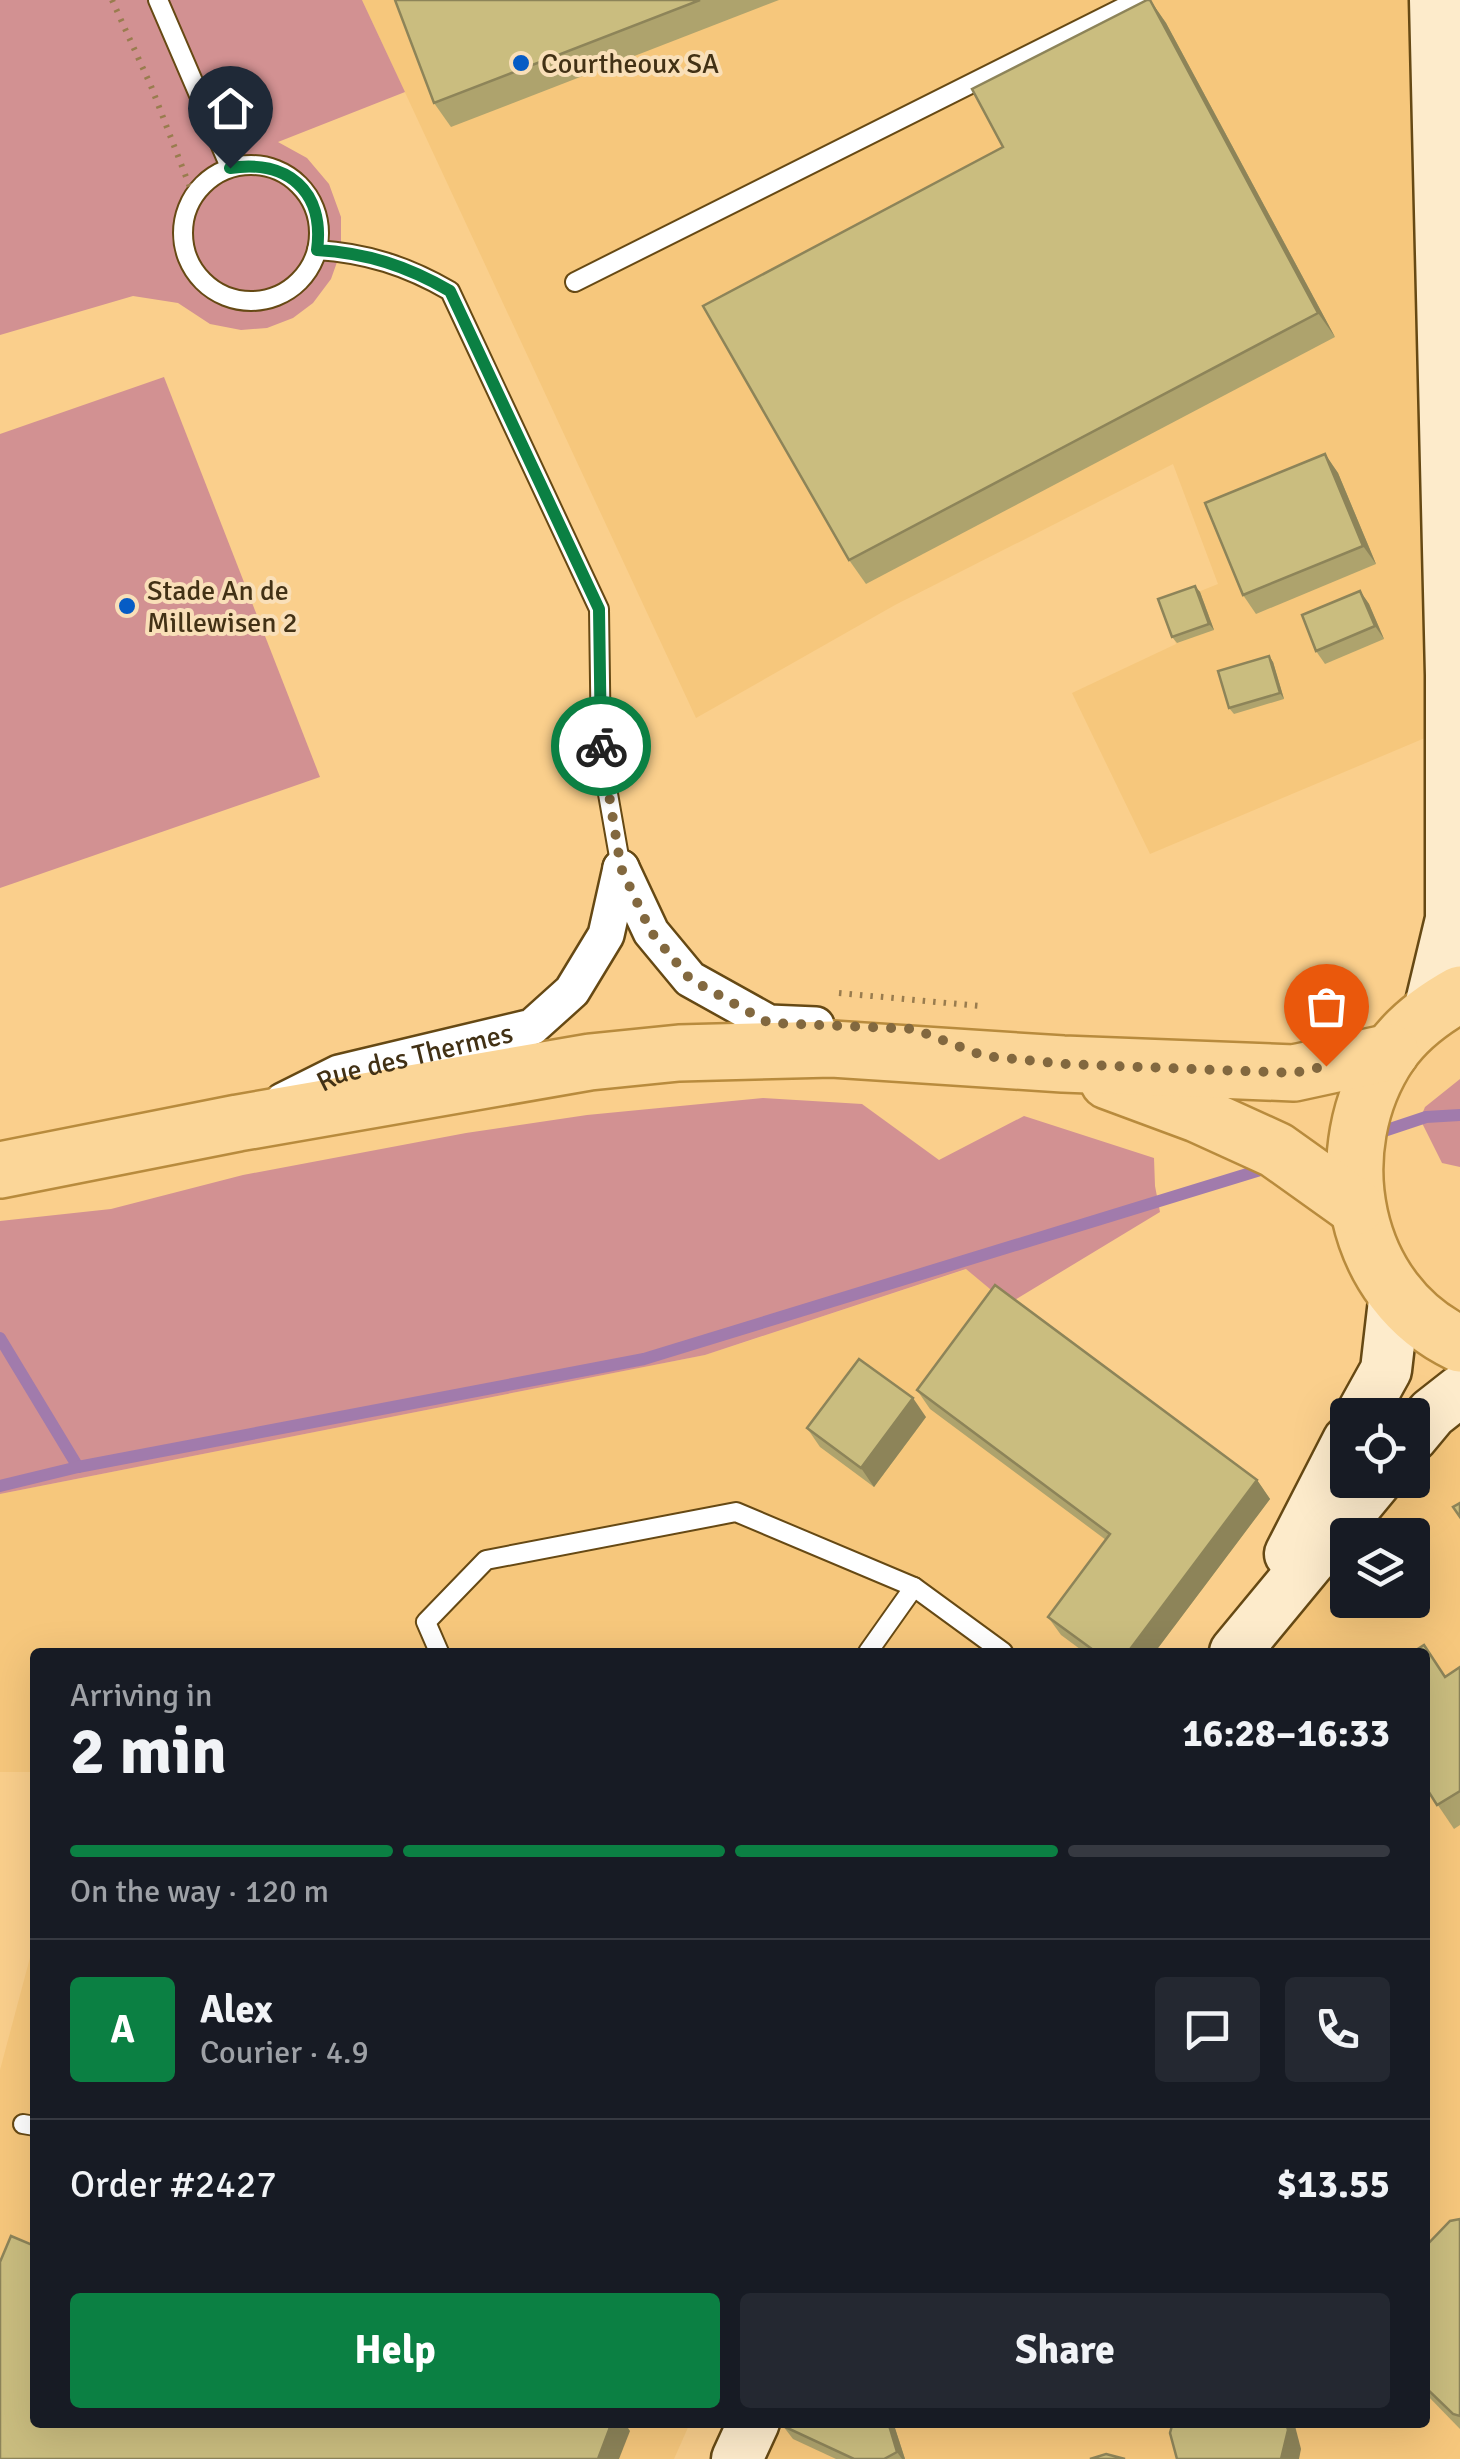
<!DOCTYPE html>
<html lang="en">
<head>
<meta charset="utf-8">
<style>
  :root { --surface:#171b24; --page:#242831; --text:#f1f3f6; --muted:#9ea1a6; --line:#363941; --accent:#0b8043 }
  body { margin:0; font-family:Signika,sans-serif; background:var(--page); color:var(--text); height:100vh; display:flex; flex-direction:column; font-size:38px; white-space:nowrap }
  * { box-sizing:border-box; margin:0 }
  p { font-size:32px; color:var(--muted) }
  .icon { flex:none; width:55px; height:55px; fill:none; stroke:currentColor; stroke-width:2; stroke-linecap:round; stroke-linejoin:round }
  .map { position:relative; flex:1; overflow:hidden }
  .details { position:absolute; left:30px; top:1648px; width:1400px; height:780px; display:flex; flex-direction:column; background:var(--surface); border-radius:10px; box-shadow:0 10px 40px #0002 }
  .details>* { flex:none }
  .controls { position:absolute; left:1330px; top:1398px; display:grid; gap:20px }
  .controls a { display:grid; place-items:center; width:100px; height:100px; border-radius:10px; background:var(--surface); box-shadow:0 10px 40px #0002; font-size:50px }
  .pin { position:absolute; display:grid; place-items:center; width:85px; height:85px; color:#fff; margin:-102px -42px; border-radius:50% 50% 50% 0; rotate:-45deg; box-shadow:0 0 10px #0007 }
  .pin .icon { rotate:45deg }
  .courier { position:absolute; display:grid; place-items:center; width:100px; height:100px; margin:-50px; border:8px solid #0b8043; border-radius:50%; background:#fff; color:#222; box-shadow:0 2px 12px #0007 }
  .summary em { font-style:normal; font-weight:700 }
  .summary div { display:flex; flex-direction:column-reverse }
  .summary { display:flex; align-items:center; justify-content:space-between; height:170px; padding:0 40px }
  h1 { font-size:65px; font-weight:700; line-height:75px }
  .bar { display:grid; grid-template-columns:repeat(4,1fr); gap:15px 10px; align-content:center; height:120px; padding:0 40px }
  .bar i { height:12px; border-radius:8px; background:var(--line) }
  .bar .on { background:var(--accent) }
  .bar p { grid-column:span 4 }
  .line { display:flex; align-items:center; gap:25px; padding:0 40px; border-top:2px solid var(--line) }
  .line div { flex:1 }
  .round { display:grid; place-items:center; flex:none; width:105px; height:105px; border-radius:10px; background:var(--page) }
  .button { display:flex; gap:20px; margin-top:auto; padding:20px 40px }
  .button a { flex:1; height:115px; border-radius:10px; background:var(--accent); color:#fff; font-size:40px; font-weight:700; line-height:115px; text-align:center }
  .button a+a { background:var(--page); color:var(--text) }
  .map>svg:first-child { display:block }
</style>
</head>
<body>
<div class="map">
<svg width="1460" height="2459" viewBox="0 0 1460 2459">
  <rect width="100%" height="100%" fill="#facf8c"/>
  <!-- built -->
  <g fill="#f6c77c">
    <polygon points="362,0 1460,0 1451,727 1150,854 1072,693 1176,644 1163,606 1218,584 1173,464 895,605 696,718"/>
    <polygon points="967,1269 1008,1304 1270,1499 1155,1652 35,1652 35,1772 0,1772 0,1494 705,1355"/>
    <polygon points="1460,1423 1460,2459 767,2459 784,2423 1425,2422 1425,1652 1272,1652 1347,1554 1348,1600 1412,1600 1412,1535 1364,1535"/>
    <polygon points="35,1939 35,2422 690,2423 674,2459 0,2459 0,2070"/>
  </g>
  <!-- green -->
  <g fill="#d29192">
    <polygon points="0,0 362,0 405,92 278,142 307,158 329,184 341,217 341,251 331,279 313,303 293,318 267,328 241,330 210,324 178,303 133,296 0,335"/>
    <polygon points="164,377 320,777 0,888 0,434"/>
    <polygon points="1460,1079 1460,1167 1442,1163 1420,1119 1425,1107"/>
    <polygon points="763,1098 862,1104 939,1160 1024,1116 1154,1158 1155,1186 1160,1212 1008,1304 966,1269 705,1355 0,1494 0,1221 111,1209 243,1175 466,1133 587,1115"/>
  </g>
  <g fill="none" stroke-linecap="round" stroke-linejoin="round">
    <!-- stream -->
    <g stroke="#a17bac" stroke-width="12">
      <polyline points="1375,1134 1426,1117 1460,1115"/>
      <polyline points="0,1338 78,1467"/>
      <polyline points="0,1486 78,1467 644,1359 1270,1167"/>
    </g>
    <!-- lane casing -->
    <g stroke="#664914" stroke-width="22">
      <g id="lane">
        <polyline points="158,0 230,167"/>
        <circle cx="251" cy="233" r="68"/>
        <path d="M317,250C366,253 407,266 450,291L599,609L601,754L621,868"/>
        <polyline points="575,282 1138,0"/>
        <polyline points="439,1652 426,1622 486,1560 736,1512 914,1587 1003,1652"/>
        <polyline points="868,1652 914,1587"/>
        <polyline points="23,2124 35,2126"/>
      </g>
    </g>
    <!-- street casing -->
    <g stroke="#664914" stroke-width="40">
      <g id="street">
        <polyline points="621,868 651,932 690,979 769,1023 816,1025"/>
        <path id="s1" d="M283,1101L339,1073L532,1027L572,991L606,935L621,868"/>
      </g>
    </g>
    <!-- secondary casing -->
    <g stroke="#664914" stroke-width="55">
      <g id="secondary">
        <polyline points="1429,1011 1451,919 1451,675 1435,0"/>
        <polyline points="1361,1415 1386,1370 1395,1292"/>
        <polyline points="1412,1437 1432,1413 1460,1391"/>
        <polyline points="1290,1554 1348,1441"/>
        <polyline points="1235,1652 1377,1480"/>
        <polyline points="737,2459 754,2422"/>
      </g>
    </g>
    <!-- primary casing -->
    <g stroke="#b88b3d" stroke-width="60">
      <g id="primary">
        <path d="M1460,994C1433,1009 1408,1027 1390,1053C1325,1149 1351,1293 1460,1344"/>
        <polyline points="1108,1081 1197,1114 1276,1150 1356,1207"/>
        <polyline points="0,1170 238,1123 590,1062 679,1053 832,1049 1063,1064 1294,1073 1391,1052"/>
      </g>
    </g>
    <!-- path -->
    <g stroke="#997c4e" stroke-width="6" stroke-dasharray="2.5 8" stroke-linecap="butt">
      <polyline points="112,0 151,86 193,195"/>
      <polyline points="839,993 980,1006"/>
    </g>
    <!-- lane -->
    <use href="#lane" stroke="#fff" stroke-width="18"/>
    <!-- street -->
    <use href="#street" stroke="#fff" stroke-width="35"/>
    <!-- secondary -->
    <use href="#secondary" stroke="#fdebcb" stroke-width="50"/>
    <!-- primary -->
    <use href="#primary" stroke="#fbd698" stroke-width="55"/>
  </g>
  <!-- wall -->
  <g fill="#aea36d">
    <polygon points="395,0 779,0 451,127 434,103"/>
    <polygon points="1150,0 1166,23 1335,337 866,584 849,560 1003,147"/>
    <polygon points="1325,454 1338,473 1376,564 1256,614 1243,595"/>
    <polygon points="1195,586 1200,592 1214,630 1177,643 1172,637"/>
    <polygon points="1360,591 1369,604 1384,639 1325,664 1316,651"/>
    <polygon points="1269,656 1273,662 1284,699 1234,714 1229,708"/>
    <polygon points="917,1390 1257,1480 1270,1499 1155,1652 1084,1652 1061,1635 1048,1617 1106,1540 930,1409"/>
    <polygon points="926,1417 874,1487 820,1447 807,1428"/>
    <polygon points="1460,1667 1460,1825 1454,1829 1425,1786 1445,1677"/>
    <polygon points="1460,2219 1460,2429 1425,2393 1425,2247"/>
    <polygon points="893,2422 905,2459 836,2459 793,2439 783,2426"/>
  </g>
  <!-- shaded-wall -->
  <g fill="#8d8459">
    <polygon points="1150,0 1166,23 1335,337 1318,313"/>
    <polygon points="1325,454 1338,473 1376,564 1363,546"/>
    <polygon points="1195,586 1200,592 1214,630 1209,624"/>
    <polygon points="1360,591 1369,604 1384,639 1375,626"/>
    <polygon points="1269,656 1273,662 1284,699 1280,693"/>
    <polygon points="913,1398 926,1417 874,1487 861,1468"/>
    <polygon points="1257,1480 1270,1499 1155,1652 1128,1652"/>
    <polygon points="612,2422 624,2422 630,2431 619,2459 598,2459"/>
    <polygon points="888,2422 893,2422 905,2459 902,2459 897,2452"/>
    <polygon points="1286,2422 1294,2422 1301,2449 1299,2459 1281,2459"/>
  </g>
  <!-- building -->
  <g fill="#cabd7f" stroke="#8d8459" stroke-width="2.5">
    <polygon points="395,0 700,0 434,103"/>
    <polygon points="1147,0 1150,0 1318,313 849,560 703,306 1003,147 972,89"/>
    <polygon points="1325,454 1363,546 1243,595 1205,503"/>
    <polygon points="1195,586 1209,624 1172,637 1158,599"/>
    <polygon points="1360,591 1375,626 1316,651 1302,615"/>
    <polygon points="1269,656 1280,693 1229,708 1218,671"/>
    <polygon points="995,1285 1257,1480 1128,1652 1096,1652 1048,1617 1110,1534 917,1390"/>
    <polygon points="859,1359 913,1398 861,1468 807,1428"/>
    <polygon points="1460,1503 1460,1517 1453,1507"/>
    <polygon points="1424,1645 1445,1677 1460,1667 1460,1791 1437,1805 1425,1786 1425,1652 1413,1652"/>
    <polygon points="1460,2219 1460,2416 1453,2414 1425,2387 1425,2247 1450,2221"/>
    <polygon points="11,2236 35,2246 35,2422 612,2422 598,2459 0,2459 0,2262"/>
    <polygon points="786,2422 888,2422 897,2452 884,2459 854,2459 783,2426"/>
    <polygon points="1173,2422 1286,2422 1288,2430 1281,2459 1177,2459 1170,2433"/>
    <polygon points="1106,2454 1125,2459 1090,2459"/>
  </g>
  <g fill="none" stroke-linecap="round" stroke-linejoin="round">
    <!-- done -->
    <polyline stroke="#82683f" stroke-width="10" stroke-dasharray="0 18" points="601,746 621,868 651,932 690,979 769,1023 914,1029 984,1056 1064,1064 1294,1073 1326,1066"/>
    <!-- route -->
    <path stroke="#0b8043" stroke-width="12" d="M230,168C287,159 325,191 317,250C367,253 407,266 450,291L599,609L601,746"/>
  </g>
  <!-- markers -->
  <g fill="#065cc5" stroke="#f9dfb8" stroke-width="4">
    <circle cx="521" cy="63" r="10"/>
    <circle cx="127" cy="606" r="10"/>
  </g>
  <g text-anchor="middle" stroke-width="8" stroke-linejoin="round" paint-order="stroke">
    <!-- poi labels -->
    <g font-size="28" fill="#423115" stroke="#f9dfb8" text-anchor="start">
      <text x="541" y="73">Courtheoux SA</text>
      <text x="147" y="600">Stade An de<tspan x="147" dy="32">Millewisen 2</tspan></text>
    </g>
    <!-- street labels -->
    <g font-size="28" fill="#423115" stroke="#f9dfb8">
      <text dy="10" stroke="none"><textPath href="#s1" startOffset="140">Rue des Thermes</textPath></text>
    </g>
  </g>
</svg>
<div class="controls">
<a><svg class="icon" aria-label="locate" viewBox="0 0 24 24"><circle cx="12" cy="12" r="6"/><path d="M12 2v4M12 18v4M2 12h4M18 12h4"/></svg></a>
<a><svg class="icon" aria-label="layers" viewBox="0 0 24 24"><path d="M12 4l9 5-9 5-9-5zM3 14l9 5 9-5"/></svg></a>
</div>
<div class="pin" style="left:1326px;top:1066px;background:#ea580c"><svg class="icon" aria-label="bag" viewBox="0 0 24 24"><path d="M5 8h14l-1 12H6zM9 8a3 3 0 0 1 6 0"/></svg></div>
<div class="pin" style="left:230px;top:168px;background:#1f2937"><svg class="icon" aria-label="home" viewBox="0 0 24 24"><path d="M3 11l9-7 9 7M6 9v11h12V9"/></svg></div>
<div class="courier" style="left:601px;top:746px"><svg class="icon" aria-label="bike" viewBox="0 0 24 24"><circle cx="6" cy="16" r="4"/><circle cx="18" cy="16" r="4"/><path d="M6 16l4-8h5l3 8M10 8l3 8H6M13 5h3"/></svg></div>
<section class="details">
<div class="summary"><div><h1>2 min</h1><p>Arriving in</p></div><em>16:28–16:33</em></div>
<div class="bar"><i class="on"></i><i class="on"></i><i class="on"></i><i></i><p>On the way · 120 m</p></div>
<div class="line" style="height:180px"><b class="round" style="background:var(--accent);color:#fff">A</b><div><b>Alex</b><p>Courier · 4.9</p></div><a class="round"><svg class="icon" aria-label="chat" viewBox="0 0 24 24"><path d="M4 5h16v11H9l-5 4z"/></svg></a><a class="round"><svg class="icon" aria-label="phone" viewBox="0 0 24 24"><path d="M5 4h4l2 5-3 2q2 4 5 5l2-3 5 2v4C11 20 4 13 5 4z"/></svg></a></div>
<div class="line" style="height:130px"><div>Order #2427</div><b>$13.55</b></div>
<div class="button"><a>Help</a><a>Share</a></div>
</section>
</div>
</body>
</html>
